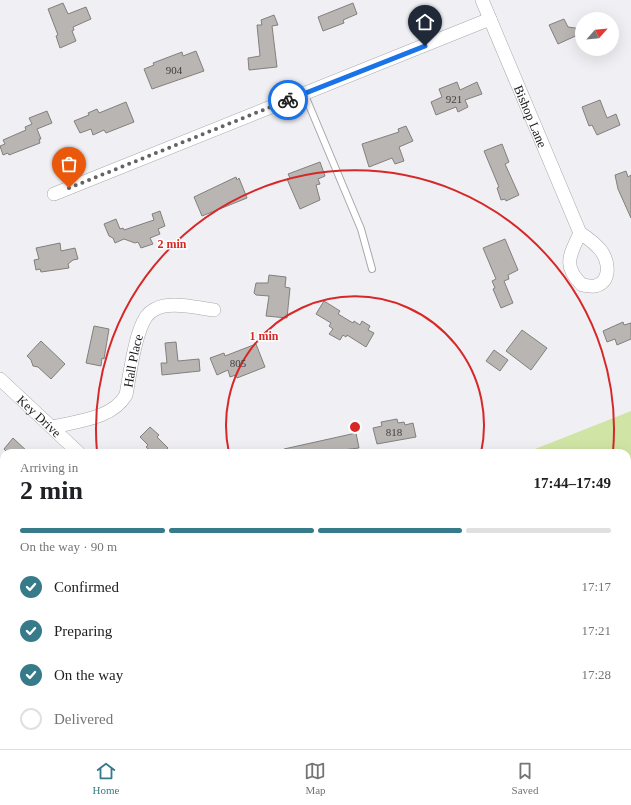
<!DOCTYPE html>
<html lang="en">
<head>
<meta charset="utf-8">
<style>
  :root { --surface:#fff; --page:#f6f6f6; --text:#202124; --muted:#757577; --line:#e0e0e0; --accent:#377b8a }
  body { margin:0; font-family:"Times New Roman",serif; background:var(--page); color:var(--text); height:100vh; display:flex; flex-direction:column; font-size:15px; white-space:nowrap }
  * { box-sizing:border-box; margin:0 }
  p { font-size:13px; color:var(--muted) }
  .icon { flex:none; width:22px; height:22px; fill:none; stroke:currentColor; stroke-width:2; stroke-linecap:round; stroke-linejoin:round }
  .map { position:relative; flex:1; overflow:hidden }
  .side { position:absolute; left:0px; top:449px; width:631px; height:300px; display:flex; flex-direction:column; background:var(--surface); border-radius:12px 12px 0 0; box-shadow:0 4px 16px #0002 }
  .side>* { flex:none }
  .needle { width:26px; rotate:63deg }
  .controls { position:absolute; left:575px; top:12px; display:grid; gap:8px }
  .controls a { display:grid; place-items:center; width:44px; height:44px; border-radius:50%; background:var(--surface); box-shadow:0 4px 16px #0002; font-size:20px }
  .pin { position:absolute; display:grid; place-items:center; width:34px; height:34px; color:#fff; margin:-41px -17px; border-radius:50% 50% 50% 0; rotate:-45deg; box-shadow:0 0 4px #0007 }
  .pin .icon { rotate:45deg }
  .courier { position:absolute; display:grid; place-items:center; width:40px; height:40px; margin:-20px; border:3px solid #1a73e8; border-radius:50%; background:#fff; color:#222; box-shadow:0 1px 5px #0007 }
  .overview em { font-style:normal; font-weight:600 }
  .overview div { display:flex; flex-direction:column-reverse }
  .overview { display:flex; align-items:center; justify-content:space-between; height:68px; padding:0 20px }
  h1 { font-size:26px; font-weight:600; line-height:30px }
  .bar { display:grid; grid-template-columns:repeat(4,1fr); gap:6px 4px; align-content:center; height:48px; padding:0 20px }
  .bar i { height:5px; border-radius:3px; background:var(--line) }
  .bar .selected { background:var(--accent) }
  .bar p { grid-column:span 4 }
  ol { padding:0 20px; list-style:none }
  li { display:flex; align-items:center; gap:12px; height:44px }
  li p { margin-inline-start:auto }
  li .icon { padding:4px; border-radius:50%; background:var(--accent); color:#fff; stroke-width:4 }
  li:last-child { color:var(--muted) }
  li i { width:22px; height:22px; border:2px solid var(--line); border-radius:50% }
  .menu { display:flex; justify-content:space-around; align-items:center; height:56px; border-top:1px solid var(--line); background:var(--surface); font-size:11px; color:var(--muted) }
  .menu a { display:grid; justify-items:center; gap:2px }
  .menu .selected { color:var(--accent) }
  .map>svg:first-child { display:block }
</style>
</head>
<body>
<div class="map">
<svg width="631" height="749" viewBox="0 0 631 749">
  <rect width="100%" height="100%" fill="#f0f0f4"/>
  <!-- green -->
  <polygon fill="#d0e5a5" points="631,411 631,749 540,749 539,745 627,745 627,453 525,453"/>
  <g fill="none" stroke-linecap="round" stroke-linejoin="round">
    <!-- stream -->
    <polyline stroke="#64d6f6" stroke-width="3" points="146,745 147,749"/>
  </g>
  <!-- building -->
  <g fill="#b9b5b2" stroke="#837f7c">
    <polygon points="63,3 68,14 86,7 91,19 73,27 74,30 72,31 76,41 60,48 56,36 58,35 48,9"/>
    <polygon points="353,3 357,14 343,20 344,23 323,31 318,17"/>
    <polygon points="274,15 278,25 272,26 277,67 249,70 248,58 260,56 257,25 262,25 261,20"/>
    <polygon points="564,19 568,27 582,29 582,33 558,44 549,25"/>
    <polygon points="196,51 204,71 152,89 144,69 154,65 153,63 182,52 183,56"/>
    <polygon points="457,82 460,90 477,82 482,94 465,100 468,107 458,112 456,107 436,115 431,102 442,97 439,89"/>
    <polygon points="600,100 607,118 616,114 620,125 597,135 592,125 589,126 582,107"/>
    <polygon points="126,102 134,122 106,133 104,130 93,135 91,129 80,133 74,121 89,115 88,113 97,109 99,113"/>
    <polygon points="47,111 52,123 37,129 41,139 39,139 40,143 9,155 8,153 3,155 0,146 5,144 3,140 26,130 25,127 32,124 29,118"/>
    <polygon points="406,126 413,141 399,147 404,161 395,164 392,158 369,167 362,144 399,132 398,129"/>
    <polygon points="502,144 509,162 505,164 519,195 506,201 505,199 501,200 497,188 499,187 484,151"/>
    <polygon points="320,162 325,176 318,179 320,184 316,185 320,200 300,209 287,179 290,178 288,174"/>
    <polygon points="626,171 628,177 631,175 631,218 618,189 615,175"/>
    <polygon points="236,177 237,180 239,178 247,198 202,216 194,197"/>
    <polygon points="160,211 165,226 158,229 160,234 150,238 153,244 141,248 138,242 135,243 124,239 115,243 113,238 109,236 104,224 116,219 120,229 123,228 124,230 154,220 152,214"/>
    <polygon points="505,239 518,270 508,275 509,279 504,281 513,303 501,308 493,289 495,288 492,281 496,279 483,248"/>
    <polygon points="60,243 61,251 75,248 78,259 73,260 68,264 69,268 41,272 40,269 36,270 34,260 39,259 36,248"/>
    <polygon points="269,275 286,277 285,287 290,288 287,318 266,316 269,296 256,295 254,293 256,283 268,283"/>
    <polygon points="324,301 340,311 338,314 353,323 354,321 360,325 362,321 370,326 368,330 374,333 366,347 347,335 346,337 343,335 340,340 329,334 333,329 329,326 331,323 316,314"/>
    <polygon points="623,322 624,325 631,323 631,339 617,345 615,339 607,342 603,331"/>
    <polygon points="94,326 109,329 104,359 102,358 101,366 86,363"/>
    <polygon points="522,330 547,348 531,370 506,351"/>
    <polygon points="41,341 65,364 51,379 38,367 33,366 31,360 27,356"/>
    <polygon points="176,342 178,361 199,359 200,371 162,375 161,363 167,363 165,343"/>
    <polygon points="256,344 265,367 237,378 236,375 230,377 228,370 217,375 210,358 224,353 225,356"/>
    <polygon points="494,350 508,360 500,371 486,361"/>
    <polygon points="397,419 398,423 404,422 405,425 413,423 416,437 377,444 373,428 382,426 381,422"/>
    <polygon points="150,427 159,435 157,437 168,448 163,453 153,453 146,447 148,445 140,437"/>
    <polygon points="356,433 359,448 334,451 335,453 284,453 284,449"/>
    <polygon points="13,438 29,453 8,453 4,449"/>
  </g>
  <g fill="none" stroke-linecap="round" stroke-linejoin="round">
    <!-- service casing -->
    <g stroke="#a8a8ac" stroke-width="8">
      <g id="service">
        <polyline points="304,93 361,229 372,269"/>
        <polyline points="627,732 631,731"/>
        <polyline points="563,749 569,745"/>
      </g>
    </g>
    <!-- minor casing -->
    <g stroke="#a8a8ac" stroke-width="14">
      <g id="minor">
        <path id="s1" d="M482,0L580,233"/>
        <polyline points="54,194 490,19"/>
        <path d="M580,233C588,238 596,244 602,252C609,263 611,282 595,286C591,287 586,285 582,285C562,266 570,255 580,233Z"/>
        <path id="s2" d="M0,379L79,453"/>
        <path id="s3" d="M53,427C77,421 112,419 126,395C130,374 135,333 146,317C150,311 158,307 164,306C181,303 198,308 214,310"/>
        <polyline points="627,526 631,524"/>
        <polyline points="627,639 631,658"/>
        <polyline points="208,745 211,749"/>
        <polyline points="297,749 305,745"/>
        <polyline points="494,749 494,745"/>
      </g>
    </g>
    <!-- service -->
    <use href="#service" stroke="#fff" stroke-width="6"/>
    <!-- minor -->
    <use href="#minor" stroke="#fff" stroke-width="13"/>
  </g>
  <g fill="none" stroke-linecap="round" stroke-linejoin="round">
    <!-- done -->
    <polyline stroke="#646466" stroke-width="4" stroke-dasharray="0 7.2" points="69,188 288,100"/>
    <!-- route -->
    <polyline stroke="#1a73e8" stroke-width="5" points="288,100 425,46"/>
  </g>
  <!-- distance rings -->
  <g fill="none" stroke="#d62828" stroke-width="2">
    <path d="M229 453A129 129 0 1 1 481 453"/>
    <path d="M97 452A259 259 0 1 1 613 452"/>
  </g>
  <g text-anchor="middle" stroke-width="3" stroke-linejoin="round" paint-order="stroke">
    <!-- number labels -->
    <g font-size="11" fill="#403f3f">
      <text x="174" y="74">904</text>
      <text x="454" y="103">921</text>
      <text x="238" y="367">805</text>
      <text x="394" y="436">818</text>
    </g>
    <!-- street labels -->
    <g font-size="13" fill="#181819" stroke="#fff">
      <text dy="5" stroke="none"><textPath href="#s1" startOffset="126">Bishop Lane</textPath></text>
      <text dy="5" stroke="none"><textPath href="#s3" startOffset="117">Hall Place</textPath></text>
      <text dy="5" stroke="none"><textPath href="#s2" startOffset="54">Key Drive</textPath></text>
    </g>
  </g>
  <circle cx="355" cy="427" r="6" fill="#d62828" stroke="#fff" stroke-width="2"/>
  <g font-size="12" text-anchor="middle" font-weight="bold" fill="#d62828" stroke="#fff" stroke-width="3" stroke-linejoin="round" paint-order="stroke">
    <text x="172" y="248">2 min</text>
    <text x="264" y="340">1 min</text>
  </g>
</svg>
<div class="controls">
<a><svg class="needle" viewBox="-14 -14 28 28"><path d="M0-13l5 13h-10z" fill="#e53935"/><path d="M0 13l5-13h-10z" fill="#757577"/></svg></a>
</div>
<div class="pin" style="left:69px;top:188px;background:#ea580c"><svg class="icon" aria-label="bag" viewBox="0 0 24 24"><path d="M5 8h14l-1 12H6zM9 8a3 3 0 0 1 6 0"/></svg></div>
<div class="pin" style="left:425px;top:46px;background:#1f2937"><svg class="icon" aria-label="home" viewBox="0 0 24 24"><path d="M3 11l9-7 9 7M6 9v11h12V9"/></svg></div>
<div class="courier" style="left:288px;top:100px"><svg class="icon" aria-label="bike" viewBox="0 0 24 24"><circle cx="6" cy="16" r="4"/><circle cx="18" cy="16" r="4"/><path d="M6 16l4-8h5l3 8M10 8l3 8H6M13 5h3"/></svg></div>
<section class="side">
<div class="overview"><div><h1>2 min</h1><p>Arriving in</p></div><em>17:44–17:49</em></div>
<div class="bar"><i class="selected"></i><i class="selected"></i><i class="selected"></i><i></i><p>On the way · 90 m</p></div>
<ol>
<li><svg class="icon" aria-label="check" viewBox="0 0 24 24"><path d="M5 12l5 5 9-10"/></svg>Confirmed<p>17:17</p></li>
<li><svg class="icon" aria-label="check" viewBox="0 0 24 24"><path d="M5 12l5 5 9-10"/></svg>Preparing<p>17:21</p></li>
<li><svg class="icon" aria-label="check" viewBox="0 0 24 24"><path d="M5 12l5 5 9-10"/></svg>On the way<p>17:28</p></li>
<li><i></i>Delivered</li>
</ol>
</section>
</div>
<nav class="menu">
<a class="selected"><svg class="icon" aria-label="home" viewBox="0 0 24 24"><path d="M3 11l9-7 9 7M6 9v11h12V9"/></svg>Home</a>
<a><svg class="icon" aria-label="map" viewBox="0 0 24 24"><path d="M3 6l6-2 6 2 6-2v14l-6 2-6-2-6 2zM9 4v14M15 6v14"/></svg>Map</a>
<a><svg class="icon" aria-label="saved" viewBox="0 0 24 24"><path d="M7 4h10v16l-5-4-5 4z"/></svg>Saved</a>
</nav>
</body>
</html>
